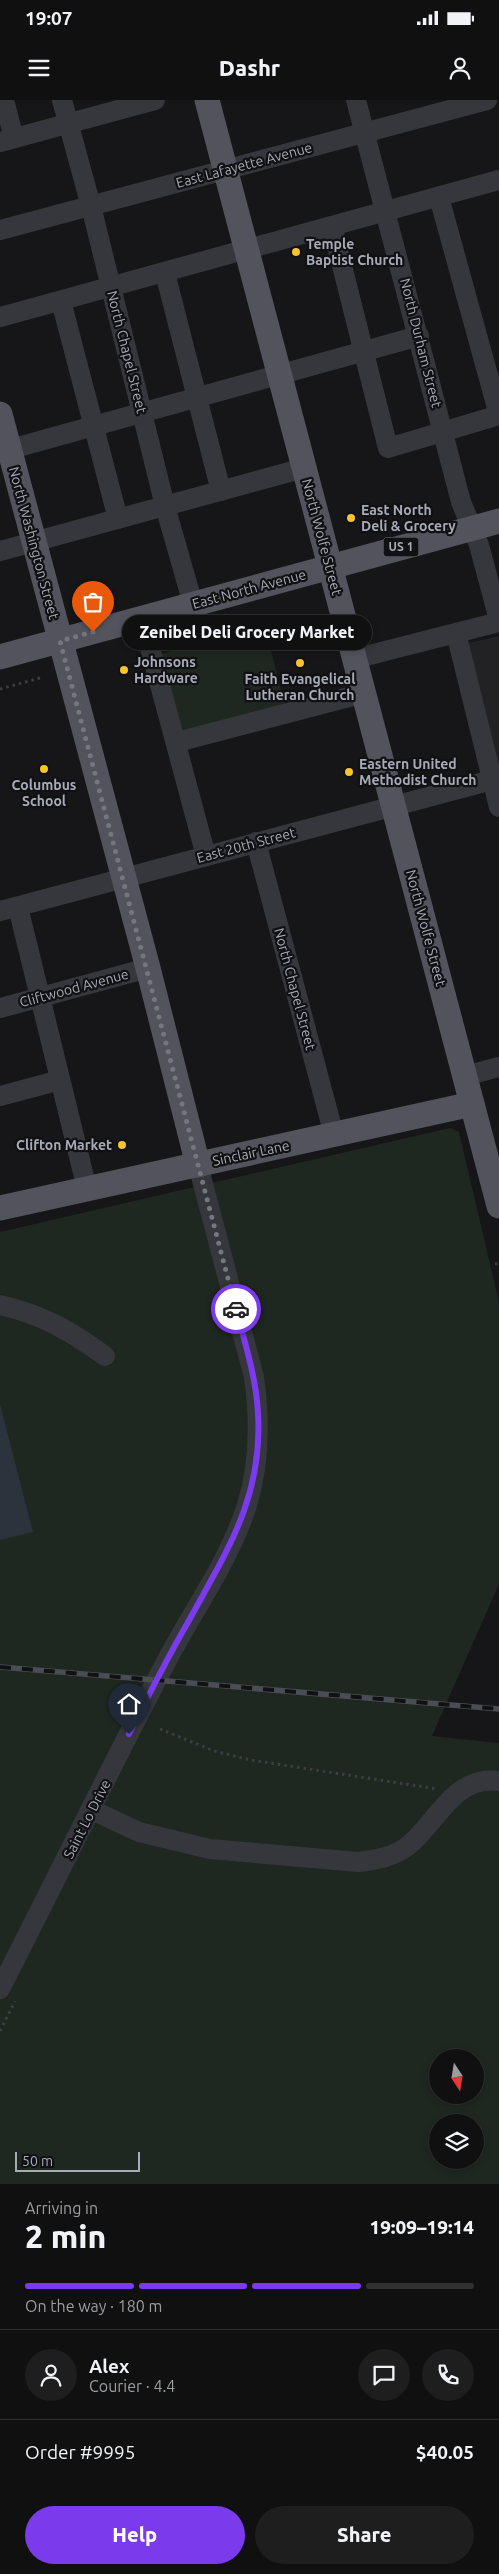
<!DOCTYPE html>
<html lang="en">
<head>
<meta charset="utf-8">
<style>
  :root { --surface:#101011; --page:#1e1e1f; --text:#f1f3f6; --muted:#9c9d9f; --line:#303031; --accent:#7c3aed }
  body { margin:0; font-family:Ubuntu,sans-serif; background:var(--page); color:var(--text); height:100vh; display:flex; flex-direction:column; font-size:19px; white-space:nowrap }
  * { box-sizing:border-box; margin:0 }
  p { font-size:16px; color:var(--muted) }
  .icon { flex:none; width:28px; height:28px; fill:none; stroke:currentColor; stroke-width:2; stroke-linecap:round; stroke-linejoin:round }
  .map { position:relative; height:2084px; overflow:hidden }
  .drawer { display:flex; flex-direction:column; background:var(--surface); flex:1 }
  .drawer>* { flex:none }
  .needle { width:32px; rotate:168deg }
  .tools { position:absolute; left:429px; top:1949px; display:grid; gap:10px }
  .tools a { display:grid; place-items:center; width:55px; height:55px; border-radius:50%; background:var(--surface); box-shadow:0 2px 8px #0003,0 0 0 1px var(--line); font-size:25px }
  .scale { position:absolute; left:15px; bottom:12px; width:125px; box-sizing:border-box; padding-left:5px; border:2px solid #a7abb8; border-top:0; font-size:14px; line-height:18px; white-space:nowrap; color:#a7abb8; -webkit-text-stroke:4px #111012; paint-order:stroke }
  .pin { position:absolute; display:grid; place-items:center; width:42px; height:42px; color:#fff; margin:-51px -21px; border-radius:50% 50% 50% 0; rotate:-45deg; box-shadow:0 0 5px #0007 }
  .pin .icon { rotate:45deg }
  .courier { position:absolute; display:grid; place-items:center; width:50px; height:50px; margin:-25px; border:4px solid #7c3aed; border-radius:50%; background:#fff; color:#222; box-shadow:0 1px 6px #0007 }
  .bubble { position:absolute; height:35px; border-radius:18px; background:var(--surface); box-shadow:0 2px 8px #0003,0 0 0 1px var(--line); font-size:16px; font-weight:800; line-height:35px; text-align:center }
  .headline em { font-style:normal; font-weight:800 }
  .headline div { display:flex; flex-direction:column-reverse }
  .headline { display:flex; align-items:center; justify-content:space-between; height:85px; padding:0 25px }
  h1 { font-size:32px; font-weight:800; line-height:38px }
  .bar { display:grid; grid-template-columns:repeat(4,1fr); gap:8px 5px; align-content:center; height:60px; padding:0 25px }
  .bar i { height:6px; border-radius:4px; background:var(--line) }
  .bar .selected { background:var(--accent) }
  .bar p { grid-column:span 4 }
  .line { display:flex; align-items:center; gap:12px; padding:0 25px; border-top:1px solid var(--line) }
  .line div { flex:1 }
  .round { display:grid; place-items:center; flex:none; width:52px; height:52px; border-radius:26px; background:var(--page) }
  .button { display:flex; gap:10px; margin-top:auto; padding:10px 25px }
  .button a { flex:1; height:58px; border-radius:30px; background:var(--accent); color:#fff; font-size:20px; font-weight:800; line-height:58px; text-align:center }
  .button a+a { background:var(--page); color:var(--text) }
  .status { display:flex; justify-content:space-between; align-items:center; height:35px; padding:0 25px; background:var(--surface); direction:ltr }
  .status svg { height:14px; fill:currentColor }
  header { display:flex; justify-content:space-between; align-items:center; height:65px; padding:0 25px; background:var(--surface); font-size:22px; font-weight:800 }
  .map>svg:first-child { display:block }
</style>
</head>
<body>
<div class="status"><b>19:07</b><svg viewBox="0 0 49 12"><path d="M0 12V9h3v3zM5 12V6h3v6zM10 12V3h3v9zM15 12V0h3v12zM26 1h20v11H26zM47 4h2v5h-2z"/></svg></div>
<header><svg class="icon" aria-label="menu" viewBox="0 0 24 24"><path d="M4 6h16M4 12h16M4 18h16"/></svg>Dashr<svg class="icon" aria-label="person" viewBox="0 0 24 24"><circle cx="12" cy="8" r="4"/><path d="M4 21q1-7 8-7t8 7"/></svg></header>
<div class="map">
<svg width="499" height="2084" viewBox="0 0 499 2084">
  <rect width="100%" height="100%" fill="#161517"/>
  <!-- built -->
  <polygon fill="#222124" points="499,536 499,676 464,544"/>
  <!-- green -->
  <g fill="#1f2721" fill-rule="evenodd">
    <polygon points="265,527 285,605 180,631 160,554"/>
    <path d="M450,1028L459,1032L499,1202V1484L432,1636L499,1643V2084H0V1132ZM438,1958H475V1995H438ZM438,2022H475V2060H438Z"/>
  </g>
  <!-- water -->
  <polygon fill="#2b333c" points="0,1304 33,1432 0,1440"/>
  <g fill="none" stroke-linecap="round" stroke-linejoin="round">
    <!-- path -->
    <g stroke="#3c3e44" stroke-width="3" stroke-dasharray="2.5 4" stroke-linecap="butt">
      <polyline points="0,589 40,578"/>
      <polyline points="495,1164 499,1163"/>
      <polyline points="160,1629 214,1651 251,1660 437,1689"/>
      <polyline points="0,1931 15,1901"/>
    </g>
    <!-- minor -->
    <g stroke="#36373c" stroke-width="20">
      <polyline points="4,0 14,38"/>
      <polyline points="62,0 91,106 165,406 193,504"/>
      <polyline points="356,0 461,402 479,445 499,520"/>
      <polyline points="0,42 155,0"/>
      <polyline points="439,97 499,315"/>
      <polyline points="332,126 388,348 499,315"/>
      <polyline points="0,130 487,0"/>
      <polyline points="165,173 221,391"/>
      <polyline points="61,201 118,419"/>
      <polyline points="0,217 499,80"/>
      <polyline points="0,352 419,236"/>
      <polyline points="0,451 304,368"/>
      <polyline points="142,518 206,756"/>
      <polyline points="456,533 499,707"/>
      <polyline points="354,559 499,522"/>
      <polyline points="177,642 364,593"/>
      <polyline points="256,742 334,1035"/>
      <polyline points="18,807 87,1089"/>
      <polyline points="0,811 492,680"/>
      <polyline points="0,908 148,868"/>
      <polyline points="465,976 499,967"/>
      <polyline points="0,996 60,980"/>
      <path d="M0,1205C43,1215 69,1230 105,1256"/>
      <path d="M92,1710L139,1732L210,1749L358,1762C375,1760 395,1757 409,1745C438,1721 454,1675 499,1681"/>
      <path d="M0,1889C56,1780 109,1670 166,1562C193,1510 230,1460 247,1405C260,1363 260,1320 254,1277L198,1065"/>
    </g>
    <!-- major -->
    <g stroke="#52535c" stroke-width="25">
      <polyline points="207,0 499,1106"/>
      <polyline points="0,314 148,868 198,1065"/>
      <polyline points="0,557 499,421"/>
      <polyline points="0,1108 472,1004"/>
    </g>
    <!-- rail casing -->
    <g stroke="#4b4d54" stroke-width="5.5">
      <polyline id="rail" points="0,1567 499,1609"/>
    </g>
    <!-- rail -->
    <use href="#rail" stroke="#111012" stroke-width="4" stroke-dasharray="11" stroke-linecap="butt"/>
  </g>
  <g fill="none" stroke-linecap="round" stroke-linejoin="round">
    <!-- done -->
    <polyline stroke="#747680" stroke-width="5" stroke-dasharray="0 9" points="93,532 60,541 236,1209"/>
    <!-- route -->
    <path stroke="#7c3aed" stroke-width="6" d="M129,1634C148,1597 166,1560 187,1524C226,1452 263,1399 258,1313C256,1277 245,1243 236,1209"/>
  </g>
  <!-- markers -->
  <g fill="#f7c32e" stroke="#111012" stroke-width="2">
    <circle cx="296" cy="152" r="5"/>
    <circle cx="351" cy="418" r="5"/>
    <circle cx="300" cy="563" r="5"/>
    <circle cx="124" cy="570" r="5"/>
    <circle cx="44" cy="669" r="5"/>
    <circle cx="349" cy="672" r="5"/>
    <circle cx="122" cy="1045" r="5"/>
  </g>
  <g text-anchor="middle" stroke-width="4.5" stroke-linejoin="round" paint-order="stroke">
    <!-- shield labels -->
    <rect fill="#111012" stroke="#7a7c86" stroke-width="1" x="383.5" y="437.5" width="35" height="19" rx="4"/>
    <g font-size="12" font-weight="bold" fill="#a7abb8">
      <text x="401" y="451">US 1</text>
    </g>
    <!-- street labels -->
    <g font-size="14" fill="#a7abb8" stroke="#111012">
      <text transform="translate(244 65) rotate(-15)" y="5">East Lafayette Avenue</text>
      <text transform="translate(421 243) rotate(76)" y="5">North Durham Street</text>
      <text transform="translate(127 252) rotate(76)" y="5">North Chapel Street</text>
      <text transform="translate(322 437) rotate(75)" y="5">North Wolfe Street</text>
      <text transform="translate(34 443) rotate(75)" y="5">North Washington Street</text>
      <text transform="translate(249 489) rotate(-15)" y="5">East North Avenue</text>
      <text transform="translate(246 745) rotate(-15)" y="5">East 20th Street</text>
      <text transform="translate(426 828) rotate(75)" y="5">North Wolfe Street</text>
      <text transform="translate(74 888) rotate(-15)" y="5">Cliftwood Avenue</text>
      <text transform="translate(295 889) rotate(75)" y="5">North Chapel Street</text>
      <text transform="translate(251 1053) rotate(-12)" y="5">Sinclair Lane</text>
      <text transform="translate(87 1719) rotate(-63)" y="5">Saint Lo Drive</text>
    </g>
    <!-- poi labels -->
    <g font-size="14" font-weight="bold" fill="#a7abb8" stroke="#111012" text-anchor="start">
      <text x="306" y="149">Temple<tspan x="306" dy="16">Baptist Church</tspan></text>
      <text x="361" y="415">East North<tspan x="361" dy="16">Deli &amp; Grocery</tspan></text>
      <text x="134" y="567">Johnsons<tspan x="134" dy="16">Hardware</tspan></text>
      <text x="300" y="584" text-anchor="middle">Faith Evangelical<tspan x="300" dy="16">Lutheran Church</tspan></text>
      <text x="359" y="669">Eastern United<tspan x="359" dy="16">Methodist Church</tspan></text>
      <text x="44" y="690" text-anchor="middle">Columbus<tspan x="44" dy="16">School</tspan></text>
      <text x="112" y="1050" text-anchor="end">Clifton Market</text>
    </g>
  </g>
</svg>
<div class="tools">
<a><svg class="needle" viewBox="-14 -14 28 28"><path d="M0-13l5 13h-10z" fill="#e53935"/><path d="M0 13l5-13h-10z" fill="#9c9d9f"/></svg></a>
<a><svg class="icon" aria-label="layers" viewBox="0 0 24 24"><path d="M12 4l9 5-9 5-9-5zM3 14l9 5 9-5"/></svg></a>
</div>
<div class="scale">50 m</div>
<div class="pin" style="left:93px;top:532px;background:#ea580c"><svg class="icon" aria-label="bag" viewBox="0 0 24 24"><path d="M5 8h14l-1 12H6zM9 8a3 3 0 0 1 6 0"/></svg></div>
<div class="pin" style="left:129px;top:1634px;background:#1f2937"><svg class="icon" aria-label="home" viewBox="0 0 24 24"><path d="M3 11l9-7 9 7M6 9v11h12V9"/></svg></div>
<div class="courier" style="left:236px;top:1209px"><svg class="icon" aria-label="car" viewBox="0 0 24 24"><path d="M5 17H2v-5l4-1 3-4h7l3 4 3 1v5h-3M9 17h6M6 11h13"/><circle cx="7" cy="17" r="2"/><circle cx="17" cy="17" r="2"/></svg></div>
<div class="bubble" style="left:122px;top:515px;width:250px">Zenibel Deli Grocery Market</div>
</div>
<section class="drawer">
<div class="headline"><div><h1>2 min</h1><p>Arriving in</p></div><em>19:09–19:14</em></div>
<div class="bar"><i class="selected"></i><i class="selected"></i><i class="selected"></i><i></i><p>On the way · 180 m</p></div>
<div class="line" style="height:90px"><a class="round"><svg class="icon" aria-label="person" viewBox="0 0 24 24"><circle cx="12" cy="8" r="4"/><path d="M4 21q1-7 8-7t8 7"/></svg></a><div><b>Alex</b><p>Courier · 4.4</p></div><a class="round"><svg class="icon" aria-label="chat" viewBox="0 0 24 24"><path d="M4 5h16v11H9l-5 4z"/></svg></a><a class="round"><svg class="icon" aria-label="phone" viewBox="0 0 24 24"><path d="M5 4h4l2 5-3 2q2 4 5 5l2-3 5 2v4C11 20 4 13 5 4z"/></svg></a></div>
<div class="line" style="height:65px"><div>Order #9995</div><b>$40.05</b></div>
<div class="button"><a>Help</a><a>Share</a></div>
</section>
</body>
</html>
